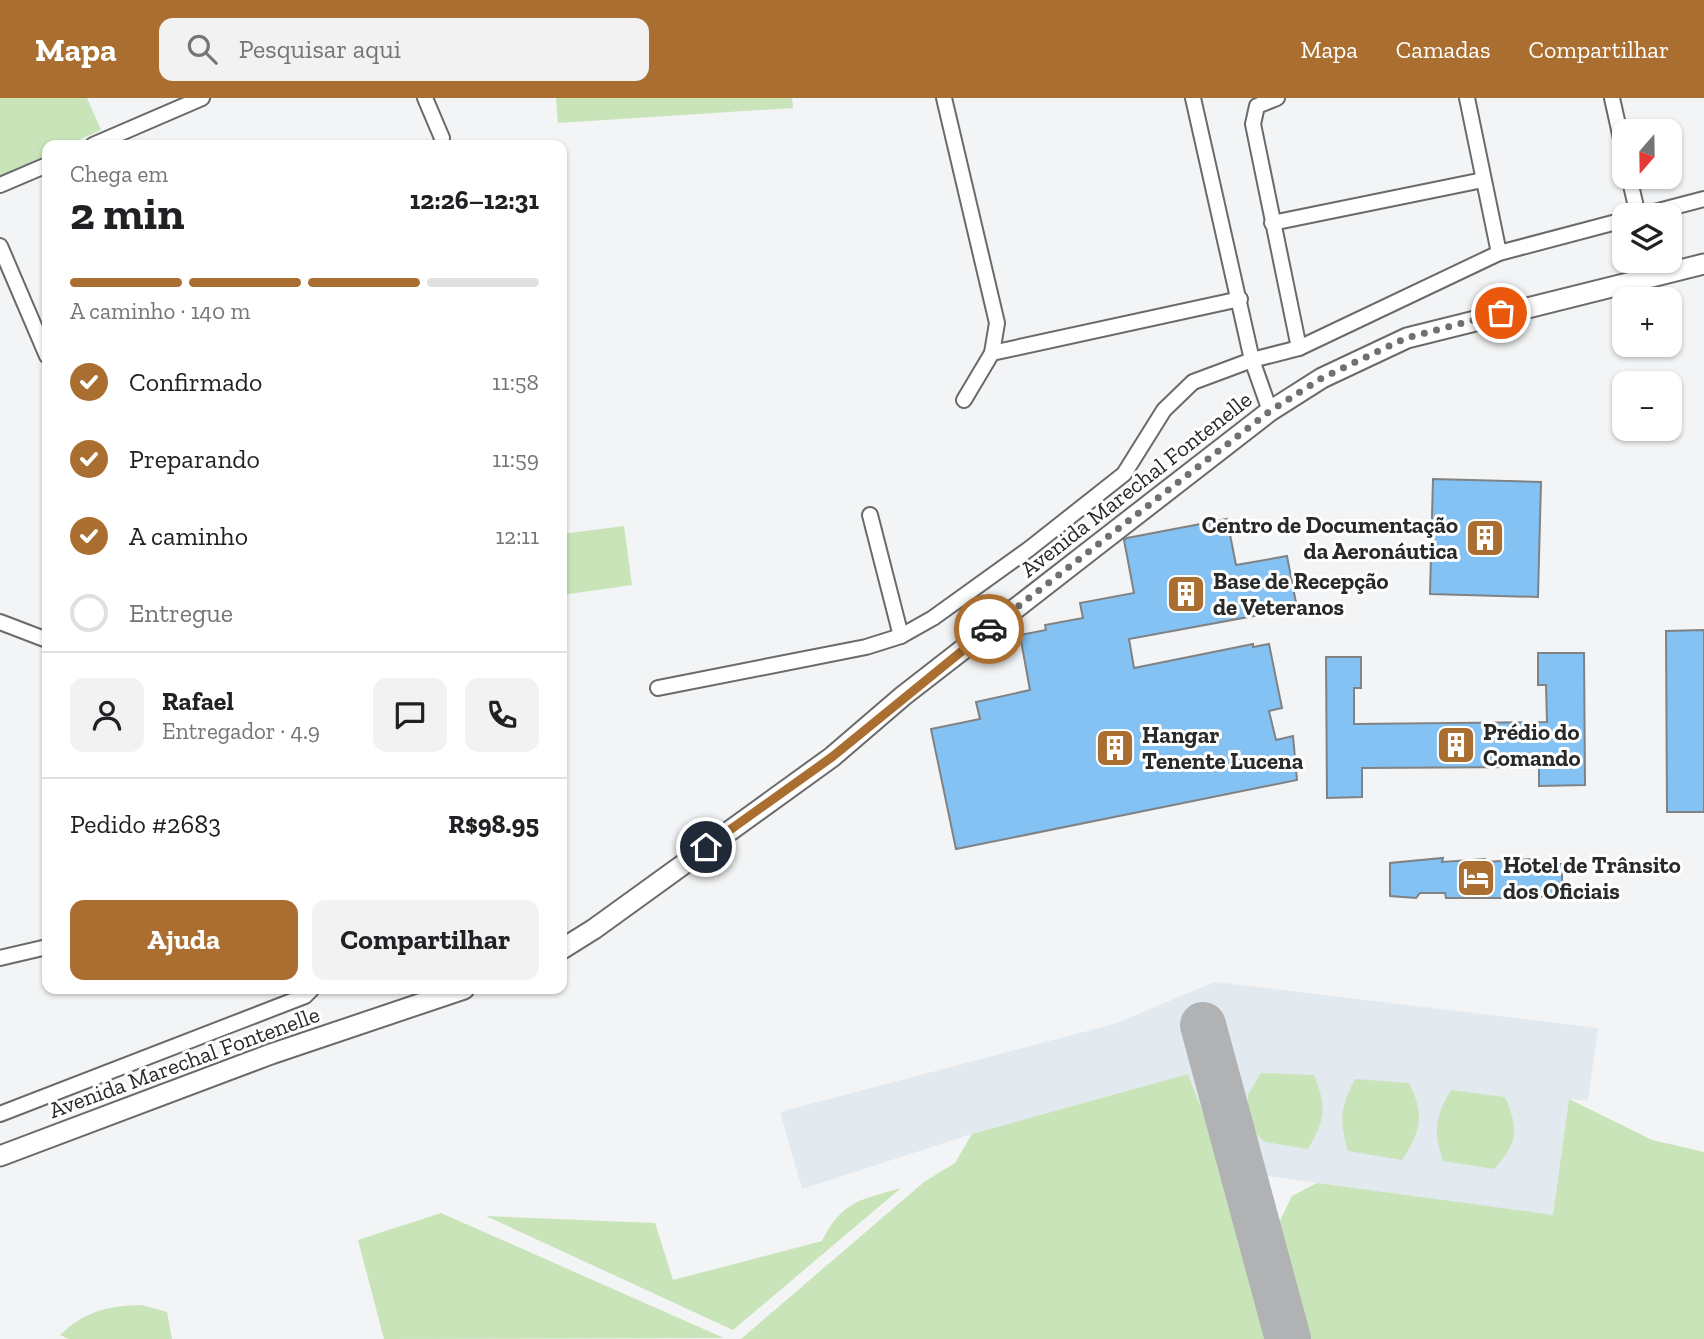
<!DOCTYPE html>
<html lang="pt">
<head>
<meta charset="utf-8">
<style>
  :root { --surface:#fff; --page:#f2f2f2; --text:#202124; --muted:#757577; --line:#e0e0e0; --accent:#aa6f30 }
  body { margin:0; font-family:"Zilla Slab",serif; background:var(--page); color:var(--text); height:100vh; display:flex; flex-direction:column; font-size:26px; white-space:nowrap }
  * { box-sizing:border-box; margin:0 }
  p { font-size:23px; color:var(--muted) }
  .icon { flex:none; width:38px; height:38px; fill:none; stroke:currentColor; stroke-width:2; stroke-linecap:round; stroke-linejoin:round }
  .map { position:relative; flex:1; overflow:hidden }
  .details { position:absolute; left:42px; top:42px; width:525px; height:854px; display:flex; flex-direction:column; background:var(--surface); border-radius:14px; box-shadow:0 2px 5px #0004 }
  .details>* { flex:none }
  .needle { width:46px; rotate:200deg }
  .tools { position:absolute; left:1612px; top:21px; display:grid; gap:14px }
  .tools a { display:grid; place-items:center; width:70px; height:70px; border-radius:14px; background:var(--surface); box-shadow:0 2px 5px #0004; font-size:35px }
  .pin { position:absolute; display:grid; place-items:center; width:60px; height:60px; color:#fff; margin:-30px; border:4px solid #fff; border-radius:50%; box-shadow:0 2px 7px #0007 }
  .courier { position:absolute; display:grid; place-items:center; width:70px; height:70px; margin:-35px; border:5px solid #aa6f30; border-radius:50%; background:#fff; color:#222; box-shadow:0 2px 9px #0007 }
  .overview em { font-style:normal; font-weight:700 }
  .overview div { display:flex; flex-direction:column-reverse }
  .overview { display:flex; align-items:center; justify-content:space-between; height:119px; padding:0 28px }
  h1 { font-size:46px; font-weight:700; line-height:52px }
  .bar { display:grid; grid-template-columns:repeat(4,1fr); gap:10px 7px; align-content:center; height:84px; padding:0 28px }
  .bar i { height:9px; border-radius:5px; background:var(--line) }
  .bar .current { background:var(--accent) }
  .bar p { grid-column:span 4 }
  .line { display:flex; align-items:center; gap:18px; padding:0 28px; border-top:2px solid var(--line) }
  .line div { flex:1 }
  .round { display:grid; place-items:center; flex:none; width:74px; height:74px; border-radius:14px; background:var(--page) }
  ol { padding:0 28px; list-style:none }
  li { display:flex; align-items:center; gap:21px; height:77px }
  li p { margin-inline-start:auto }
  li .icon { padding:7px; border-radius:50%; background:var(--accent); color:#fff; stroke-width:4 }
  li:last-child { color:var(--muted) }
  li i { width:38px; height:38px; border:4px solid var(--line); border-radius:50% }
  .button { display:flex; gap:14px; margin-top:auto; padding:14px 28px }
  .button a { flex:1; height:80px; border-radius:14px; background:var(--accent); color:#fff; font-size:28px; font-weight:700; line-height:80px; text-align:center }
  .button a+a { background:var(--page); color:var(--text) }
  header { display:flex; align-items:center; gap:42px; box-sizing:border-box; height:98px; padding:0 35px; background:var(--accent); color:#fff }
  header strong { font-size:33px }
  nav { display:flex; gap:38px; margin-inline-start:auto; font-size:24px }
  .search { width:490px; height:63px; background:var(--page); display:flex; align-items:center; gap:18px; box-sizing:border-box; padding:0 24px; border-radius:14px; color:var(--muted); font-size:26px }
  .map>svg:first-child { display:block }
</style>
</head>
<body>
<header>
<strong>Mapa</strong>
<div class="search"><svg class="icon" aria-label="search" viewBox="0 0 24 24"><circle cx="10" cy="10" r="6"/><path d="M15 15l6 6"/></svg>Pesquisar aqui</div>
<nav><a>Mapa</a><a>Camadas</a><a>Compartilhar</a></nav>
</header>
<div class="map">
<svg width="1704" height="1241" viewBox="0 0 1704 1241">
  <rect width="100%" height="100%" fill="#f3f4f5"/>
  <!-- built -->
  <polygon fill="#e2eaf0" points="1215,884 1598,930 1588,1003 1569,1001 1553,1118 1225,1072 1188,976 972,1036 802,1091 780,1014 1114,926"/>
  <!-- green -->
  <g fill="#c8e4b8">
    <polygon points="0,0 87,0 101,32 68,47 47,47 47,57 0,79"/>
    <polygon points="556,0 792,0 793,10 558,25"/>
    <polygon points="624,428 632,487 562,497 562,436"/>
    <path d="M1261,975L1314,977C1327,1009 1325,1022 1308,1051L1265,1044L1248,1028V997Z"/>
    <polygon points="1188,976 1225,1072 1270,1241 741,1241 924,1084 955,1065 972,1036"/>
    <path d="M1355,981L1409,985C1425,1016 1421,1033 1402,1062L1348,1053C1339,1022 1340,1010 1355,981Z"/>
    <path d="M1451,992L1505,999C1519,1032 1518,1044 1494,1071L1443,1063C1433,1033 1435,1019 1451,992Z"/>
    <polygon points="1569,1001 1652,1042 1704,1054 1704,1241 1310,1241 1278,1127 1292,1098 1317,1085 1553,1117"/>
    <path d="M901,1090L733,1232L486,1118L655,1125L673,1182L822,1143C842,1103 860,1102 901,1090Z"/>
    <polygon points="441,1115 724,1240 384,1241 358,1142"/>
    <path d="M142,1207L167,1214L172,1241H69L60,1237C85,1213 108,1208 142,1207Z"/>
  </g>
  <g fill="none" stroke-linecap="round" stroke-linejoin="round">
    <!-- taxiway -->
    <polyline stroke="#b1b2b3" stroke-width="46" points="1203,927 1288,1241"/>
  </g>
  <!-- building -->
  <g fill="#84c2f4" stroke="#818283" stroke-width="2">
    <polygon points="1433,381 1541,384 1538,499 1430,496"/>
    <polygon points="1227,421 1236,467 1287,458 1297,510 1129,541 1134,570 1253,546 1253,549 1269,546 1282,610 1269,613 1276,642 1293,638 1297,682 956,751 931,631 980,621 976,604 1030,592 1020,537 1046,532 1045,527 1083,520 1080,505 1134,495 1124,442 1127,440"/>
    <polygon points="1704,532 1704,714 1667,714 1666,533"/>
    <polygon points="1538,555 1584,555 1585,687 1539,688 1539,669 1362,670 1362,699 1327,700 1326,559 1361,559 1361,590 1354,590 1354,626 1547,624 1546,587 1538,587"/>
    <polygon points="1443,760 1442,764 1485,761 1485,764 1532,761 1536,766 1562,766 1562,797 1560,800 1509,796 1507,800 1446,800 1445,795 1420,795 1416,800 1390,798 1390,765"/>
  </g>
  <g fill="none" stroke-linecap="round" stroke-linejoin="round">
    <!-- street casing -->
    <g stroke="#696a6b" stroke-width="18">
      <g id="street">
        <polyline points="425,0 442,40 441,47"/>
        <polyline points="944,0 997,225 992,255 964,302"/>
        <polyline points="1193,0 1252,262 1270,313"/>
        <polyline points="1277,0 1257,8 1253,26 1299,250"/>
        <polyline points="1467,0 1499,155"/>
        <polyline points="1612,0 1624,54"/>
        <polyline points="93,47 202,0"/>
        <polyline points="1629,79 1638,117"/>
        <polyline points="0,87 47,67"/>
        <polyline points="1643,117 1704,101"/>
        <polyline points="1272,125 1483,82"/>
        <polyline points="0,148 47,258"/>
        <polyline points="992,255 1240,201"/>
        <polyline points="870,417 901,538"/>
        <polyline points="0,524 47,542"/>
        <polyline points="658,590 866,549 901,538 933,520 1029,451 1124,376 1164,312 1193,284 1252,262 1299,250 1499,155 1624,122"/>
        <polyline points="0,860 47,849"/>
        <polyline points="0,1016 305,898 312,891"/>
      </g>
    </g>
    <!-- secondary casing -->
    <g stroke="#696a6b" stroke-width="23">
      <g id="secondary">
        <polyline points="562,851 594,831 832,659 903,598 1096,448 1270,313 1322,280 1407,240 1704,166"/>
        <polyline points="0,1058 271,956 464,891"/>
      </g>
    </g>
    <!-- street -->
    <use href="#street" stroke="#fff" stroke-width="14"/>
    <!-- secondary -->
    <use href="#secondary" stroke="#fff" stroke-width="19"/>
  </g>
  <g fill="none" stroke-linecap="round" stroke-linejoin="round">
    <!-- done -->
    <polyline stroke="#6f7070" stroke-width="7" stroke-dasharray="0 12.6" points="989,531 1270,313 1322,280 1406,240 1501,215"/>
    <!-- route -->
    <polyline stroke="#aa6f30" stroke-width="9" points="706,749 832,659 989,531"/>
  </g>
  <!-- icons -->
  <defs>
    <g id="building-square" transform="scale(2.0125)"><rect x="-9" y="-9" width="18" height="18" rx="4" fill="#aa6f30" stroke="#fff"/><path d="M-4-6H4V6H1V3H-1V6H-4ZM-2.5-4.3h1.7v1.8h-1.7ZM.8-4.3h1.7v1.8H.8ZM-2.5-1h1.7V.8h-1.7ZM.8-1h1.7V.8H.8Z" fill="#fff"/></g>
    <g id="hotel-square" transform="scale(2.0125)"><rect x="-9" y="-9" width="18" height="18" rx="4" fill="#aa6f30" stroke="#fff"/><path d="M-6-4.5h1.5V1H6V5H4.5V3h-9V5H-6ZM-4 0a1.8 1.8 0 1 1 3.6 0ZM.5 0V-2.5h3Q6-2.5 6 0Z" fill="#fff"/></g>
  </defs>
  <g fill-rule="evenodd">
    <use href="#building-square" x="1485" y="440"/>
    <use href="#building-square" x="1186" y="496"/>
    <use href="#building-square" x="1456" y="647"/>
    <use href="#building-square" x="1115" y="650"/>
    <use href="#hotel-square" x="1476" y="780"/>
  </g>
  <g text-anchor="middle" stroke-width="6" stroke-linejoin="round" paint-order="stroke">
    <!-- street labels -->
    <g font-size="23" fill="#282929" stroke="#fff">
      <text transform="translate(1136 386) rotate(-38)" y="8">Avenida Marechal Fontenelle</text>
      <text transform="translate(184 964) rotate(-20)" y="8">Avenida Marechal Fontenelle</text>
    </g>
    <!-- poi labels -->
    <g font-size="23" font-weight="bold" fill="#282929" stroke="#fff" text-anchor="start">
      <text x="1458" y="435" text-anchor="end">Centro de Documentação<tspan x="1458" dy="26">da Aeronáutica</tspan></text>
      <text x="1213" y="491">Base de Recepção<tspan x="1213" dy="26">de Veteranos</tspan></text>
      <text x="1483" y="642">Prédio do<tspan x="1483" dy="26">Comando</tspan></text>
      <text x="1142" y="645">Hangar<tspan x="1142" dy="26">Tenente Lucena</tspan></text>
      <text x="1503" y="775">Hotel de Trânsito<tspan x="1503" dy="26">dos Oficiais</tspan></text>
    </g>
  </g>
</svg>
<div class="tools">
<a><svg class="needle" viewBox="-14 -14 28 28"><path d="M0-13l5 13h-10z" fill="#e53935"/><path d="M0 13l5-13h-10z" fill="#757577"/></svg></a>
<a><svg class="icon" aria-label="layers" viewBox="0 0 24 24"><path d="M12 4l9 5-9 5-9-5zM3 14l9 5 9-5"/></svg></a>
<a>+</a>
<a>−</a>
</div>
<div class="pin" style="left:1501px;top:215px;background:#ea580c"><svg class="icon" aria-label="bag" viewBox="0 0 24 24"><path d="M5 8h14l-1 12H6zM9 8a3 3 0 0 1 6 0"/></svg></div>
<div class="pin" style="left:706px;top:749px;background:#1f2937"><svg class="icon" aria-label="home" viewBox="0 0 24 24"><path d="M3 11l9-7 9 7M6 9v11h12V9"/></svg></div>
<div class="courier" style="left:989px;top:531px"><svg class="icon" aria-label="car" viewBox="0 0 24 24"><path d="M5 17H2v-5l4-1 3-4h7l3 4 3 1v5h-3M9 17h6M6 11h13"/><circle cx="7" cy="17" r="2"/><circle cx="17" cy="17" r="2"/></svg></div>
<section class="details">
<div class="overview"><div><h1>2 min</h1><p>Chega em</p></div><em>12:26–12:31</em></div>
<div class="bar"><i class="current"></i><i class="current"></i><i class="current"></i><i></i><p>A caminho · 140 m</p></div>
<ol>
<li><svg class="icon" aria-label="check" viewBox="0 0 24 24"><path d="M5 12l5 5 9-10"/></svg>Confirmado<p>11:58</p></li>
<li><svg class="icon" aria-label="check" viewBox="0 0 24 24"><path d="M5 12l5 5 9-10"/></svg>Preparando<p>11:59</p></li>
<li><svg class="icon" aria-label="check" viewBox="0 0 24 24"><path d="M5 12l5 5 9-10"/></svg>A caminho<p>12:11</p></li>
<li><i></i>Entregue</li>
</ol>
<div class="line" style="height:126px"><a class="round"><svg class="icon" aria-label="person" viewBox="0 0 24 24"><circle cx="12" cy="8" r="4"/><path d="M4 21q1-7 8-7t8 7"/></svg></a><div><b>Rafael</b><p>Entregador · 4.9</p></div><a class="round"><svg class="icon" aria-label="chat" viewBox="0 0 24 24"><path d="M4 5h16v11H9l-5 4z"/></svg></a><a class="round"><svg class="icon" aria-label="phone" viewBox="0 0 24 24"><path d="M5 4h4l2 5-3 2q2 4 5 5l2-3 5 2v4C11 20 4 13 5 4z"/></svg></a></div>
<div class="line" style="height:91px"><div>Pedido #2683</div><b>R$98.95</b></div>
<div class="button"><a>Ajuda</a><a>Compartilhar</a></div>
</section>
</div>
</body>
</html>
